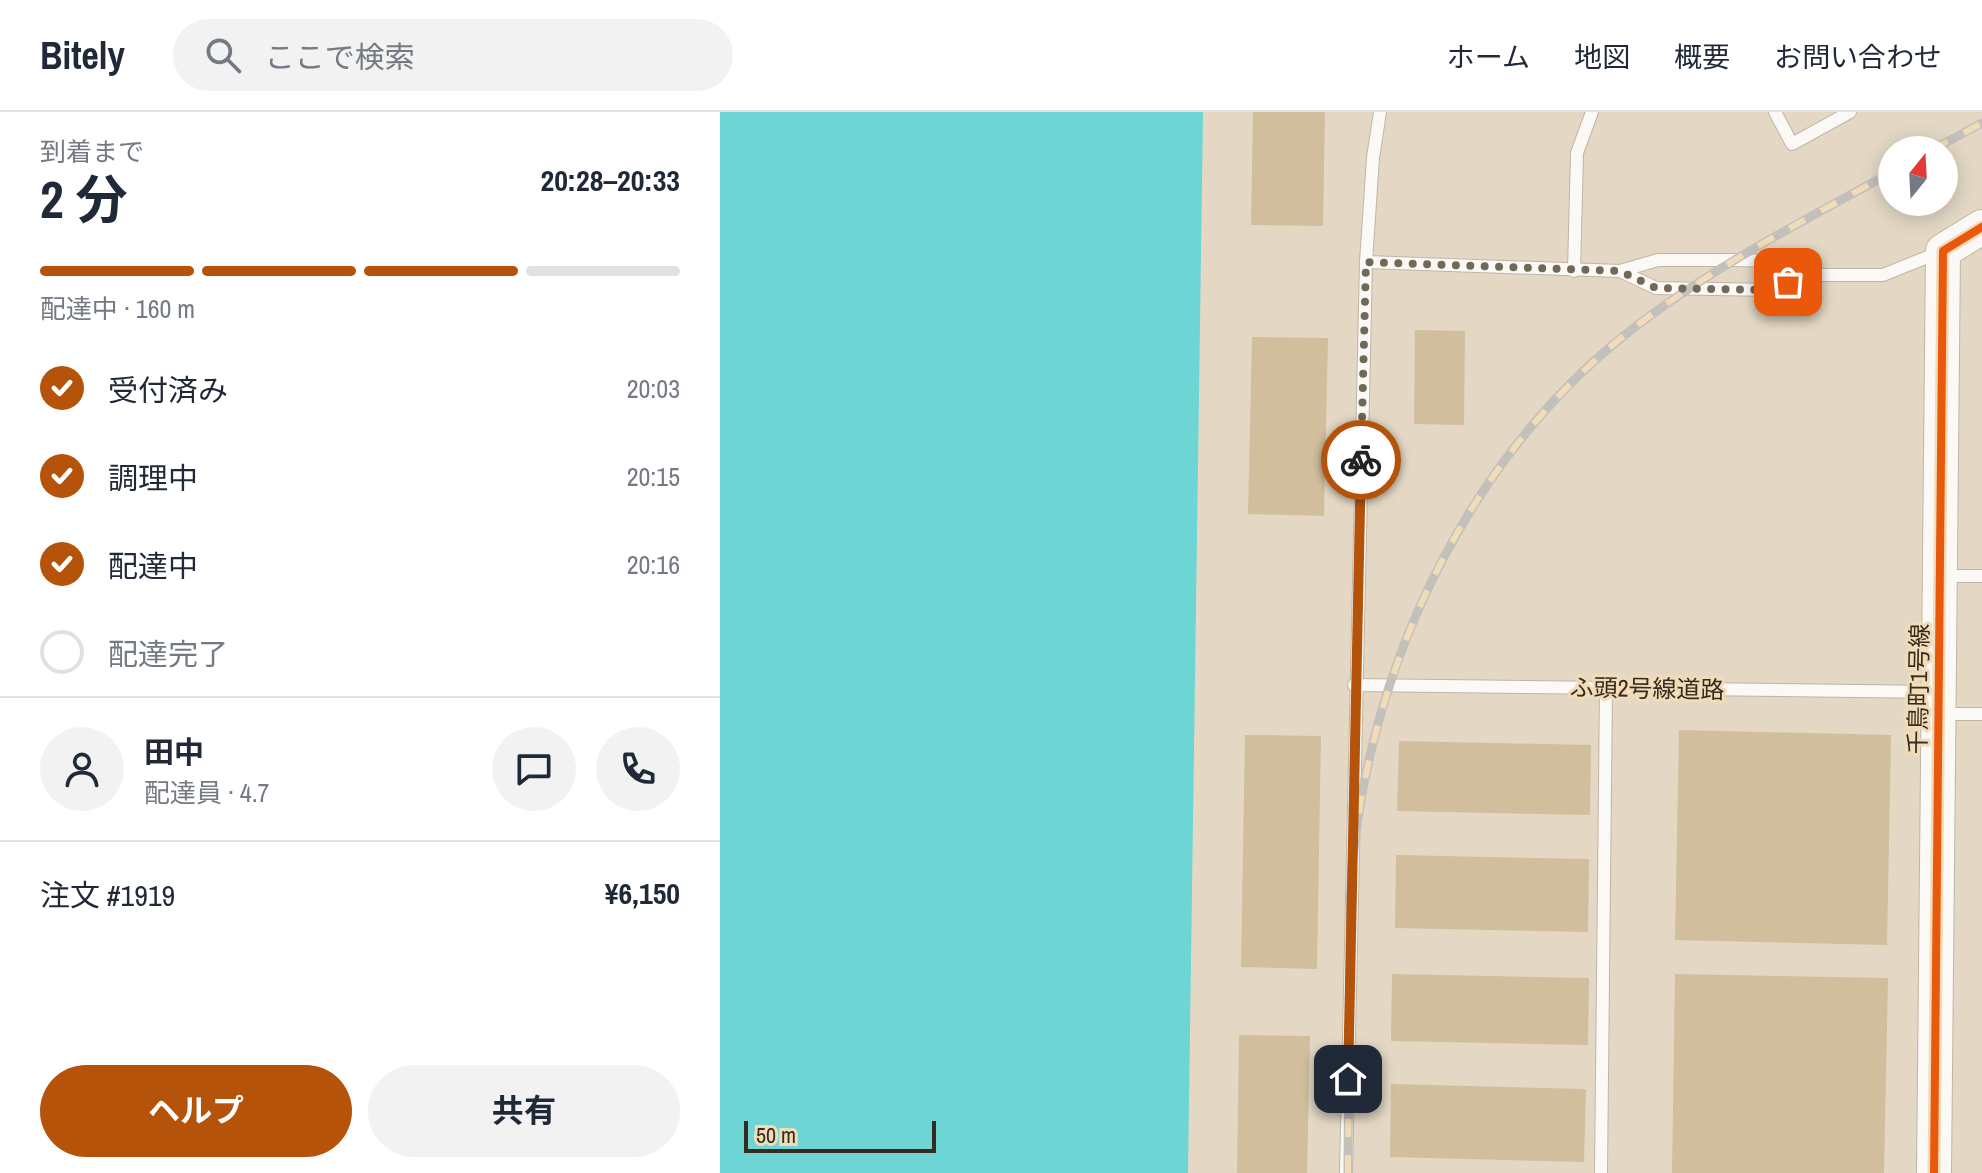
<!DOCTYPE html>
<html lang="ja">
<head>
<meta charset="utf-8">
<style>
  :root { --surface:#fff; --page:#f2f2f3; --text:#1f2937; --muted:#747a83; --line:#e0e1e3; --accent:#b45309 }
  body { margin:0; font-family:"Archivo Narrow","Noto Sans JP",sans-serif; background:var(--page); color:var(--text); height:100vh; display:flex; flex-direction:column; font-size:30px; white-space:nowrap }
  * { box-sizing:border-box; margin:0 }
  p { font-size:26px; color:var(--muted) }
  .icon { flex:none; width:44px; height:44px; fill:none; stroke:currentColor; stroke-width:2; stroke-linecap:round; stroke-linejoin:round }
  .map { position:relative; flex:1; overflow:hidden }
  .drawer { display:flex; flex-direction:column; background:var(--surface); width:720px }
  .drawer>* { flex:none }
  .needle { width:52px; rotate:18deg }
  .buttons { position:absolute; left:1158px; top:24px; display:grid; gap:16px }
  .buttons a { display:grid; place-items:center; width:80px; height:80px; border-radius:50%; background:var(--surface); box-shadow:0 4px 20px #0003; font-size:40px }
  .scale { position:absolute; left:24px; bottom:20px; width:192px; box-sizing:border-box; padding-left:8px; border:4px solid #342c1e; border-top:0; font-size:22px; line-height:28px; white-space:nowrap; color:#342c1e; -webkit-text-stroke:6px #f1dbb8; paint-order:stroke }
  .pin { position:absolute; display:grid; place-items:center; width:68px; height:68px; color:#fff; margin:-34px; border-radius:16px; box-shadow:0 4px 12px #0006 }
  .courier { position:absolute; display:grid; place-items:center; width:80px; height:80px; margin:-40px; border:6px solid #b45309; border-radius:50%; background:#fff; color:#222; box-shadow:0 2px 10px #0007 }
  .headline em { font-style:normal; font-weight:700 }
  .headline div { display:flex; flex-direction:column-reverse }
  .headline { display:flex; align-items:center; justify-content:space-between; height:136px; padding:0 40px }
  h1 { font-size:52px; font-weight:700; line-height:60px }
  .bar { display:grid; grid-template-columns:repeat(4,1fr); gap:12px 8px; align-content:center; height:96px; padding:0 40px }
  .bar i { height:10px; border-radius:6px; background:var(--line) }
  .bar .selected { background:var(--accent) }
  .bar p { grid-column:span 4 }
  .line { display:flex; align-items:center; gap:20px; padding:0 40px; border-top:2px solid var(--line) }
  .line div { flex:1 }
  .round { display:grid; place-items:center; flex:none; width:84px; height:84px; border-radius:42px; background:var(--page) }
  ol { padding:0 40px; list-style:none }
  li { display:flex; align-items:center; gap:24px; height:88px }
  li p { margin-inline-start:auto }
  li .icon { padding:8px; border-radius:50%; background:var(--accent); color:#fff; stroke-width:4 }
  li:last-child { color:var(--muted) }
  li i { width:44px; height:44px; border:4px solid var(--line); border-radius:50% }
  .button { display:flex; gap:16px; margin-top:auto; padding:16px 40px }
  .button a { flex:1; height:92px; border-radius:48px; background:var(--accent); color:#fff; font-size:32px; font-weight:700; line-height:92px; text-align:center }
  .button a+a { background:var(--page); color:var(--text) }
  header { display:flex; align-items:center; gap:48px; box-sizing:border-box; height:112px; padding:0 40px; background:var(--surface); border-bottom:2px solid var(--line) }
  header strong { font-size:38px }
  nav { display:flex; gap:44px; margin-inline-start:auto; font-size:28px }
  .search { width:560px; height:72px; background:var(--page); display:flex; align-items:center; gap:20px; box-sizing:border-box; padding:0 28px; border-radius:44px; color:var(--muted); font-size:30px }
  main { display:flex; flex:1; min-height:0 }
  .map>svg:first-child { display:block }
</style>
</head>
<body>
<header>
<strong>Bitely</strong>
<div class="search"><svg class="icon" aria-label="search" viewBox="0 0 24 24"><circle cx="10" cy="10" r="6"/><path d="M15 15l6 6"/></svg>ここで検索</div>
<nav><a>ホーム</a><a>地図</a><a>概要</a><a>お問い合わせ</a></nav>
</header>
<main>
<section class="drawer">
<div class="headline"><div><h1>2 分</h1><p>到着まで</p></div><em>20:28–20:33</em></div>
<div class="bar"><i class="selected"></i><i class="selected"></i><i class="selected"></i><i></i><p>配達中 · 160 m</p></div>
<ol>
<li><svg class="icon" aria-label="check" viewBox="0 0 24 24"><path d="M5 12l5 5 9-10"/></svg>受付済み<p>20:03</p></li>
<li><svg class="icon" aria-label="check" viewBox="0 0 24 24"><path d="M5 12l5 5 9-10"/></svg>調理中<p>20:15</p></li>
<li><svg class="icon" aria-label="check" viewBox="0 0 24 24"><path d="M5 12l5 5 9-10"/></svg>配達中<p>20:16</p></li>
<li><i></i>配達完了</li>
</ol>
<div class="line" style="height:144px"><a class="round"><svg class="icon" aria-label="person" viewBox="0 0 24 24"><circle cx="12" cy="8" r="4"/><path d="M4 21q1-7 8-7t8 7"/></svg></a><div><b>田中</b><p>配達員 · 4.7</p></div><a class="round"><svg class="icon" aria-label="chat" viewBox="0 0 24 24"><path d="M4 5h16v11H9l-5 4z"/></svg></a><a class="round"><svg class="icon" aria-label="phone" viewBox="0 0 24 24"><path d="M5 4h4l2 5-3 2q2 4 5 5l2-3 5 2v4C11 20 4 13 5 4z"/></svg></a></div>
<div class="line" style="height:104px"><div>注文 #1919</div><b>¥6,150</b></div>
<div class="button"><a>ヘルプ</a><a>共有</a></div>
</section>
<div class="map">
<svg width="1262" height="1061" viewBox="0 0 1262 1061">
  <rect width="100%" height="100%" fill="#e4d8c5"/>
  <!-- water -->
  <polygon fill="#6dd5d4" points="0,0 483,0 468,1061 0,1061"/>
  <!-- building -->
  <g fill="#d0be9d">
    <polygon points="533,0 605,0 603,114 531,113"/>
    <polygon points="695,218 745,219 744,313 694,312"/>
    <polygon points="532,225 608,226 604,404 528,402"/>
    <polygon points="959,618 1171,623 1167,833 955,828"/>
    <polygon points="525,623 601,624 597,857 521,855"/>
    <polygon points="679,629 871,633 870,703 677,699"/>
    <polygon points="676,743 869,747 868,820 675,816"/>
    <polygon points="672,862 869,866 868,933 671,929"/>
    <polygon points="955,862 1168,866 1164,1061 952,1061"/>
    <polygon points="519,923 590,924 587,1061 517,1061"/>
    <polygon points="671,972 866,977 864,1050 670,1045"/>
  </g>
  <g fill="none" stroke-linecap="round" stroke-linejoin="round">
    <!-- lane casing -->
    <g stroke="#bfb5a7" stroke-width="14">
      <g id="lane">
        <polyline points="1055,0 1072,32 1130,0"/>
        <polyline points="646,150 900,159 938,148 1014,148 1049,149 1083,163 1163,163 1220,140"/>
        <polyline points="854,159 857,41 872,0"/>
        <polyline points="900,159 936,176 1053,178 1083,163"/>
        <polyline points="1221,464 1262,464"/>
        <polyline points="634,573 1216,580"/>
        <polyline points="1221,602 1262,602"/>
        <polyline points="626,1061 646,150 653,46 660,0"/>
        <polyline points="881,1061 886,576"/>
      </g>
    </g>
    <!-- secondary casing -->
    <g stroke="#bfb5a7" stroke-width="36">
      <polyline id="secondary" points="1214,1061 1223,139 1262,115"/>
    </g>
    <!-- lane -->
    <use href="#lane" stroke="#fbf9f6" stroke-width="12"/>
    <!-- secondary -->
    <use href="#secondary" stroke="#fbf9f6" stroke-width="34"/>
    <!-- rail casing -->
    <g stroke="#c3c0bb" stroke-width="9">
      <g id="rail">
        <polyline points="1212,38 1262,11"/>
        <path d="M628,1061C628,997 630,933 630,869C631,828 628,786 633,745C655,538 756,331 927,206C1004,149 1089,106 1172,60"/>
      </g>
    </g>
    <!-- rail -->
    <use href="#rail" stroke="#f1dbb8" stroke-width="6" stroke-dasharray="18" stroke-linecap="butt"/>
    <!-- cycleway casing -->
    <g stroke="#f1dbb8" stroke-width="13">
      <polyline id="cycleway" points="1214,1061 1223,139 1262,115"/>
    </g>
    <!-- cycleway -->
    <use href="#cycleway" stroke="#e8590c" stroke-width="8"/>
  </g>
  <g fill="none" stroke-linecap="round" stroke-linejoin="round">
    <!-- done -->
    <polyline stroke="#726858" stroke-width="8" stroke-dasharray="0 14.4" points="641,348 646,150 900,159 936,176 1053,178 1068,170"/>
    <!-- route -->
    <polyline stroke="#b45309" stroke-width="10" points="628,967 641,348"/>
  </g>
  <g text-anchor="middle" stroke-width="6" stroke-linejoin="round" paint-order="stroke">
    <!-- street labels -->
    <g font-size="24" fill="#342c1e" stroke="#f1dbb8">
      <text transform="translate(927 577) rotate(1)" y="8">ふ頭2号線道路</text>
      <text transform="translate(1199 577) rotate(-89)" y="8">千鳥町1号線</text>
    </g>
  </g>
</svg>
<div class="buttons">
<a><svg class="needle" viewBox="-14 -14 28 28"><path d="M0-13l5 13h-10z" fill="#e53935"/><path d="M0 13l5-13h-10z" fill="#747a83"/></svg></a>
</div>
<div class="scale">50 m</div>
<div class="pin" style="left:1068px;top:170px;background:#ea580c"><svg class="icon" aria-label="bag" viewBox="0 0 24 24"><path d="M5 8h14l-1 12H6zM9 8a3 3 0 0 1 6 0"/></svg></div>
<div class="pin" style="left:628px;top:967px;background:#1f2937"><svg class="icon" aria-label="home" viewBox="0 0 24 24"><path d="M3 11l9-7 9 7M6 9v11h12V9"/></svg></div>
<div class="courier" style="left:641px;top:348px"><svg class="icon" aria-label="bike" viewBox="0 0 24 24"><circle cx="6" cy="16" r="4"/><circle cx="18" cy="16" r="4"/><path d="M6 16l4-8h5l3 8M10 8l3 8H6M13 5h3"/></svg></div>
</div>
</main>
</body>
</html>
